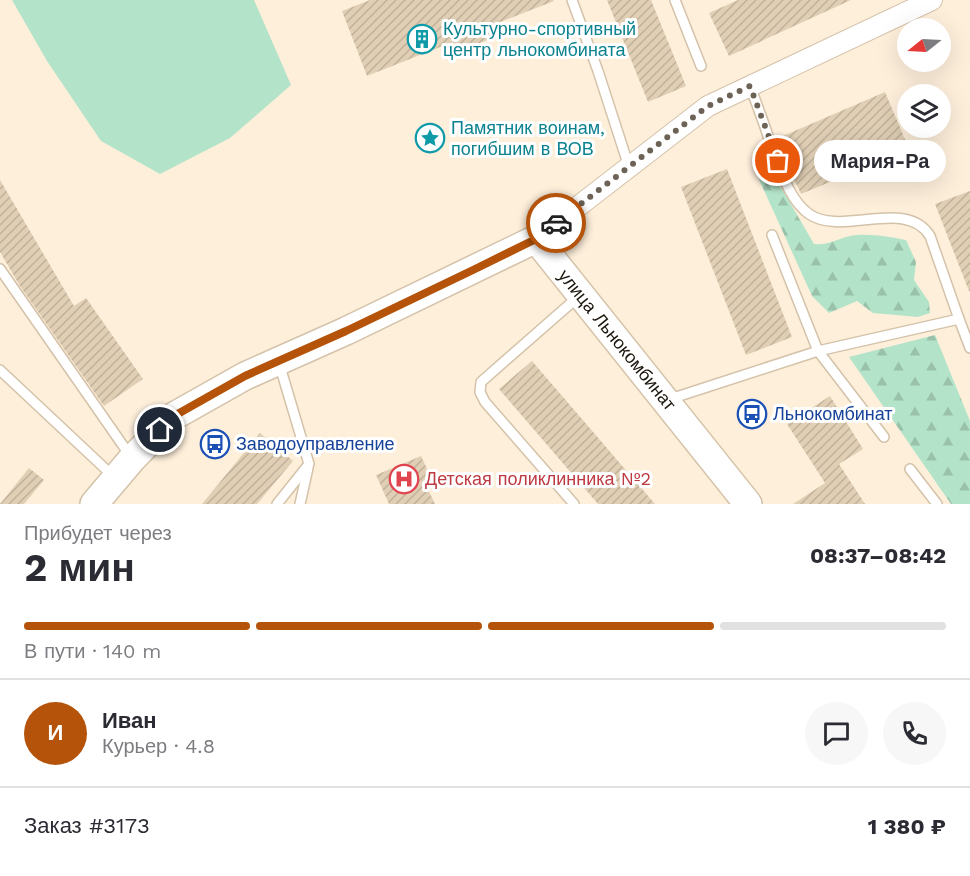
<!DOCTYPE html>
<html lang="ru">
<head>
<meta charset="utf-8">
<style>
  :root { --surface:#fff; --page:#f7f7f7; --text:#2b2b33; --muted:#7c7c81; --line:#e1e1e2; --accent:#b45309 }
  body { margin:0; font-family:"Work Sans",sans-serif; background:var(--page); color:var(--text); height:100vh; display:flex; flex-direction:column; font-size:22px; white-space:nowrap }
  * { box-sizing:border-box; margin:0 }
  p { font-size:20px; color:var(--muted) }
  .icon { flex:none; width:33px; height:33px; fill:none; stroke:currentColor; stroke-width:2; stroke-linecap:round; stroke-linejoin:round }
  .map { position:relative; height:504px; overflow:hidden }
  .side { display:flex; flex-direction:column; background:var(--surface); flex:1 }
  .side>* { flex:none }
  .needle { width:39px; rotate:252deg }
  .fabs { position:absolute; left:897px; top:18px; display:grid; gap:12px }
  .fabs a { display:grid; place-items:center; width:54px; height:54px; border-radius:50%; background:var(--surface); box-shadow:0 6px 24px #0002; font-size:30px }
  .pin { position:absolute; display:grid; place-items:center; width:51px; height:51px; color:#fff; margin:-26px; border:3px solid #fff; border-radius:50%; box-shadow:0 2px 6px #0007 }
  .courier { position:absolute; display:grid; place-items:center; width:60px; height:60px; margin:-30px; border:4px solid #b45309; border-radius:50%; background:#fff; color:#222; box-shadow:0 2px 8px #0007 }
  .bubble { position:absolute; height:42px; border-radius:21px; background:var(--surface); box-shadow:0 6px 24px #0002; font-size:20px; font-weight:700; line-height:42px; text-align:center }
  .head em { font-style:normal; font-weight:700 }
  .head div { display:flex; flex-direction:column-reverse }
  .head { display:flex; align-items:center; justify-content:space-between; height:102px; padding:0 24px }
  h1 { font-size:39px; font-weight:700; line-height:45px }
  .bar { display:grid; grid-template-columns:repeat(4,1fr); gap:9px 6px; align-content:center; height:72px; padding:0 24px }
  .bar i { height:8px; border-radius:4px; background:var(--line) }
  .bar .current { background:var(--accent) }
  .bar p { grid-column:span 4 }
  .line { display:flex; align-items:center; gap:15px; padding:0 24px; border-top:2px solid var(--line) }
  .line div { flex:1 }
  .round { display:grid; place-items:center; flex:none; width:63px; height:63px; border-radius:32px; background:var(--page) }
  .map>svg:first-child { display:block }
</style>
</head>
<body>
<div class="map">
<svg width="970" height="504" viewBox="0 0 970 504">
  <defs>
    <pattern id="forest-firs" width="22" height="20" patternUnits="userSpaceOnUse" patternTransform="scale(1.5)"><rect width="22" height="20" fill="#b3e3c8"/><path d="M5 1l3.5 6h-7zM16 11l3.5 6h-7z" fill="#9ac2ab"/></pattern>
    <pattern id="building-hatch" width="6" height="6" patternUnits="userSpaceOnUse" patternTransform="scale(1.5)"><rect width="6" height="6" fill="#e0cfb5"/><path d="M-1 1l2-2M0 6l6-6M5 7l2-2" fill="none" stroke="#c0b19a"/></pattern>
  </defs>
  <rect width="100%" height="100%" fill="#feefdb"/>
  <!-- green -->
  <polygon fill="#b3e3c8" points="12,0 254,0 291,85 230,138 160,174 101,141 47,61"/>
  <!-- forest -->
  <g fill="url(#forest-firs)">
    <path d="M760,161L768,162L772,174L785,194L814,244C829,246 842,236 857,235C873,234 890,237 906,240L916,262L914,280L929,302L930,313L918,317L873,313L857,301L829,313L812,296L757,175L754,167Z"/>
    <polygon points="935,335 970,421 970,504 951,504 849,357"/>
  </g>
  <!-- building -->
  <g fill="url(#building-hatch)">
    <polygon points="370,0 553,0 554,1 495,24 500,35 457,52 453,42 367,76 342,11"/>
    <polygon points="607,0 651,0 686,86 648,102"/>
    <polygon points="738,0 851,0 729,56 709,13"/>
    <polygon points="885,92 909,149 801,194 783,156 776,139"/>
    <polygon points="727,169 792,337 746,355 681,187"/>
    <polygon points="0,180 74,306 86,298 143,379 104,406 20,286 0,252"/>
    <polygon points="970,191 970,291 969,291 935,204"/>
    <polygon points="532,361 655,504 598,504 499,389"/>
    <polygon points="830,396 863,449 839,464 865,504 793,504 825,483 787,424"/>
    <polygon points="260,433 293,461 257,504 202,504"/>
    <polygon points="421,456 433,482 426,485 435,504 389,504 376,475"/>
    <polygon points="29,468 44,480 24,504 0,504"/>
  </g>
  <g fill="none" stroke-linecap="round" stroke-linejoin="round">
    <!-- lane casing -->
    <g stroke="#d4c2a9" stroke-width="12">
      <g id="lane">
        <polyline points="572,0 598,71 629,167"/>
        <polyline points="675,0 701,66"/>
        <path d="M750,86C757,105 764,123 770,142C780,166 787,198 809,214C842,237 906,197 930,236L959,319"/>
        <polyline points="772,235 818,351 884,437"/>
        <polyline points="0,269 131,457"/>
        <polyline points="0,370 114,477"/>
        <polyline points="667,400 818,351 959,319 970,348"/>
        <polyline points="910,469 937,504"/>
        <polyline points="277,504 309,464 279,363"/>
        <polyline points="300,504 308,468"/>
        <polyline points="574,504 485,402 480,392 481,382 578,297"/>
      </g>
    </g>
    <!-- street casing -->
    <g stroke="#d4c2a9" stroke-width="22">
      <polyline id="street" points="536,239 708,106 932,0"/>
    </g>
    <!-- secondary casing -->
    <g stroke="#d4c2a9" stroke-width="30">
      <polyline id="secondary" points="94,504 132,459 174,416 245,376 346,331 536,239 748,504"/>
    </g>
    <!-- lane -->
    <use href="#lane" stroke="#fff" stroke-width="9"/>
    <!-- street -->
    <use href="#street" stroke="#fff" stroke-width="20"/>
    <!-- secondary -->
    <use href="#secondary" stroke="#fff" stroke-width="27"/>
  </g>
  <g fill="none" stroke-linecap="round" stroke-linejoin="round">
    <!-- done -->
    <polyline stroke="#6c6356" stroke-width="6" stroke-dasharray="0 10.8" points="556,223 708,106 750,86 778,161"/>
    <!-- route -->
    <polyline stroke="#b45309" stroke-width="8" points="160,430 174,416 245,376 346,331 473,270 536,239 556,223"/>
  </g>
  <!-- icons -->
  <defs>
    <g id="building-ring" transform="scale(1.5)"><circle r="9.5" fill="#fff" stroke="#0f9aa8" stroke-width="1.5"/><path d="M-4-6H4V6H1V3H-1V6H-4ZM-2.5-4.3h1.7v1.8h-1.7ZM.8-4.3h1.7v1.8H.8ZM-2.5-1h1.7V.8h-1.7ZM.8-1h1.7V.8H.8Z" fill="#0f9aa8"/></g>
    <g id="sight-ring" transform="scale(1.5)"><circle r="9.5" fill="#fff" stroke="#0f9aa8" stroke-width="1.5"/><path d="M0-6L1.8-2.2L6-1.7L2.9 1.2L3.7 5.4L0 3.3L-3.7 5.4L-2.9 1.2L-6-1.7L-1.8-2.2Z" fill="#0f9aa8"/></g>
    <g id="bus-ring" transform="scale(1.5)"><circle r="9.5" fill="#fff" stroke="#1a4fb4" stroke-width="1.5"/><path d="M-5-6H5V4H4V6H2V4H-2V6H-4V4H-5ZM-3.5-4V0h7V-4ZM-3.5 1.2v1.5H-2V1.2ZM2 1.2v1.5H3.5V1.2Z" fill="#1a4fb4"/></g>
    <g id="hospital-ring" transform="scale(1.5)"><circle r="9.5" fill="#fff" stroke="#e0444e" stroke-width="1.5"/><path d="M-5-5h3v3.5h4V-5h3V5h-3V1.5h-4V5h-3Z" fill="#e0444e"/></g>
  </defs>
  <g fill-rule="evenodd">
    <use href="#building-ring" x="422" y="39"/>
    <use href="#sight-ring" x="430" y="138"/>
    <use href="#bus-ring" x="752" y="414"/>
    <use href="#bus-ring" x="215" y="444"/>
    <use href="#hospital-ring" x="404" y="479"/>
  </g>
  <g text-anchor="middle" stroke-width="6" stroke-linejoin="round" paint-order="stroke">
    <!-- culture labels -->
    <g font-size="18" fill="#0d838f" stroke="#fff" text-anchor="start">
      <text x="443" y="35">Культурно-спортивный<tspan x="443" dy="21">центр льнокомбината</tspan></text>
      <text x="451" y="134">Памятник воинам,<tspan x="451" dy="21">погибшим в ВОВ</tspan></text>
    </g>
    <!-- street labels -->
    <g font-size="18" fill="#1d170e" stroke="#fff">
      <text transform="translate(617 340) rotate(51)" y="6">улица Льнокомбинат</text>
    </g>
    <!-- transit labels -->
    <g font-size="18" fill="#164399" stroke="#fff" text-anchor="start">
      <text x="773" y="420">Льнокомбинат</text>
      <text x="236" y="450">Заводоуправление</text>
    </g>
    <!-- health labels -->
    <g font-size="18" fill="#be3a42" stroke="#fff" text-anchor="start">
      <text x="425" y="485">Детская поликлинника №2</text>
    </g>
  </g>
</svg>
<div class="fabs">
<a><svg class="needle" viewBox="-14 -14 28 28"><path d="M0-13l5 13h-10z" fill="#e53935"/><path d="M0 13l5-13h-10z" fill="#7c7c81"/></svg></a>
<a><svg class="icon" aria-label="layers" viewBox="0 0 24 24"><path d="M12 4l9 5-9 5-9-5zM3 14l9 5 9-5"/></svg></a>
</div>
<div class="pin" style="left:778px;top:161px;background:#ea580c"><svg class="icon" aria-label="bag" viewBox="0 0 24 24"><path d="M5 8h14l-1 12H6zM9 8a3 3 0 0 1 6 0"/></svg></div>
<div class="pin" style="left:160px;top:430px;background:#1f2937"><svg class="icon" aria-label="home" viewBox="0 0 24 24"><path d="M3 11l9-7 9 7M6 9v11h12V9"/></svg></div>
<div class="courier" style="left:556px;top:223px"><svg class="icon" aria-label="car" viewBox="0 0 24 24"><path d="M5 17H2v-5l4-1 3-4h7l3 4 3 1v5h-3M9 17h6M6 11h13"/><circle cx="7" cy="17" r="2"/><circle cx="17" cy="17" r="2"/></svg></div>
<div class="bubble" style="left:814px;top:140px;width:132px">Мария-Ра</div>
</div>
<section class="side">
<div class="head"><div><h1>2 мин</h1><p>Прибудет через</p></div><em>08:37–08:42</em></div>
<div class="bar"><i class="current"></i><i class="current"></i><i class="current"></i><i></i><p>В пути · 140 m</p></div>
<div class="line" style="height:108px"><b class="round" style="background:var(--accent);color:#fff">И</b><div><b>Иван</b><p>Курьер · 4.8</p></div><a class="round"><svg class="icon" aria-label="chat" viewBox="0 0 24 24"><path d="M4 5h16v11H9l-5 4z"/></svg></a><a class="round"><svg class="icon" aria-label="phone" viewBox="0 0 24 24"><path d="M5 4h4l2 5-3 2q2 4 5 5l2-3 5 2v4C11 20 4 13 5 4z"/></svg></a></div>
<div class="line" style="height:78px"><div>Заказ #3173</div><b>1 380 ₽</b></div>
</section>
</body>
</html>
